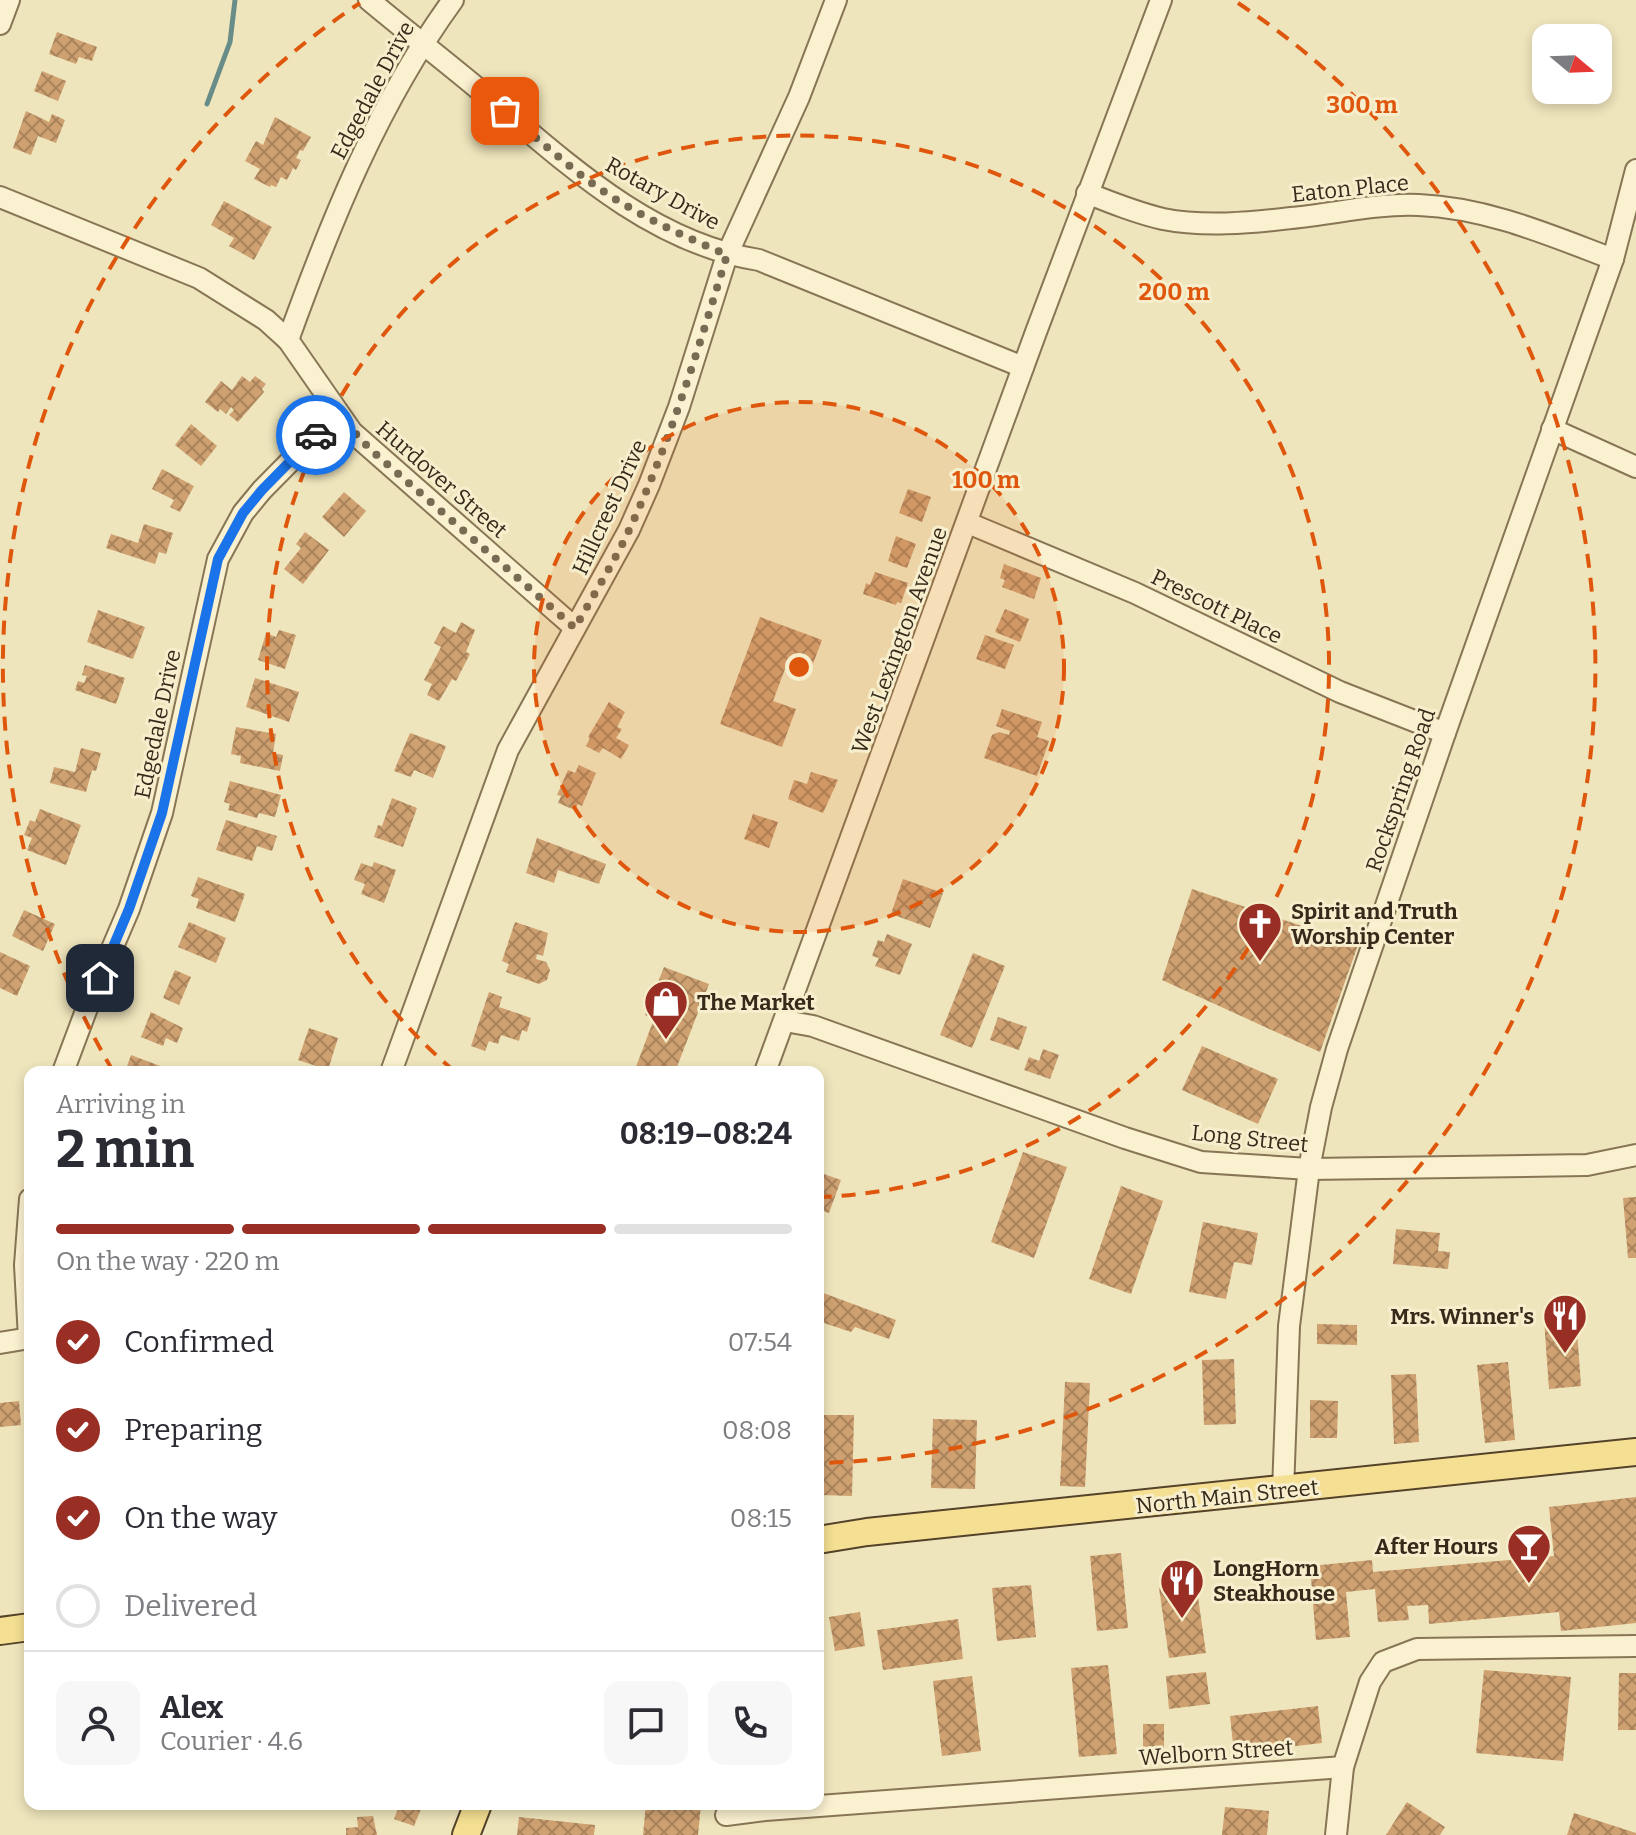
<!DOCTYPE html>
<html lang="en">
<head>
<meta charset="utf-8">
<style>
  :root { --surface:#fff; --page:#f7f7f7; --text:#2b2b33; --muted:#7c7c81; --line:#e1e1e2; --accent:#982e24 }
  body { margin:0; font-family:Bitter,serif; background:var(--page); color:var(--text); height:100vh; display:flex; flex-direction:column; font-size:30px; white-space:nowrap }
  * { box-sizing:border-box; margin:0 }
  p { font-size:26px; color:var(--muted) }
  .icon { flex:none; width:44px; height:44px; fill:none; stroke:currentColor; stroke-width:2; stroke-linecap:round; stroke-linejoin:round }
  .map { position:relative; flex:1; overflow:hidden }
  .panel { position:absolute; left:24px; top:1066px; width:800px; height:744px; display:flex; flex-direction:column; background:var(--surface); border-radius:16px; box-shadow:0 4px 12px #0003 }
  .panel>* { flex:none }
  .needle { width:52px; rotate:109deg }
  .controls { position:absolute; left:1532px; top:24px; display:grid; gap:16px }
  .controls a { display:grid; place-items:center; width:80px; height:80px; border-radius:16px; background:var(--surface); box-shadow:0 4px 12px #0003; font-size:40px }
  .pin { position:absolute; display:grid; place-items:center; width:68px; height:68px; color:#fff; margin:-34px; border-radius:16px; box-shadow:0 4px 12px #0006 }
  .courier { position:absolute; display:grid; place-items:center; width:80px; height:80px; margin:-40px; border:6px solid #1a73e8; border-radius:50%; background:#fff; color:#222; box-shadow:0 2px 10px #0007 }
  .headline em { font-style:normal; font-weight:700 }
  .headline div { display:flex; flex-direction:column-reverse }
  .headline { display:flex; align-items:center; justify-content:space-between; height:136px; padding:0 32px }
  h1 { font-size:52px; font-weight:700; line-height:60px }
  .bar { display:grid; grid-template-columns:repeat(4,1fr); gap:12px 8px; align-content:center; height:96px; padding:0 32px }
  .bar i { height:10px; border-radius:6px; background:var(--line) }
  .bar .on { background:var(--accent) }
  .bar p { grid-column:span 4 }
  .line { display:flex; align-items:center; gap:20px; padding:0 32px; border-top:2px solid var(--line) }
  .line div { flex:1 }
  .round { display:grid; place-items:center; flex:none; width:84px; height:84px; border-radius:16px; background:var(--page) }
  ol { padding:0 32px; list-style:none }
  li { display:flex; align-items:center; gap:24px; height:88px }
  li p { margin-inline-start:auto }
  li .icon { padding:8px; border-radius:50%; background:var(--accent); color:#fff; stroke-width:4 }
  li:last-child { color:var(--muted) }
  li i { width:44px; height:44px; border:4px solid var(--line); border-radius:50% }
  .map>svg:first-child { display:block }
</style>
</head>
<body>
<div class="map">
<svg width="1636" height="1835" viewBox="0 0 1636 1835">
  <defs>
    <pattern id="building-cross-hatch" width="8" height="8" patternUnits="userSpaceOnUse" patternTransform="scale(2)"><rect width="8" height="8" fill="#cfa171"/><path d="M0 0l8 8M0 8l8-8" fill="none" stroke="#a9835c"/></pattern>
  </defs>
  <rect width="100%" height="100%" fill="#efe5bc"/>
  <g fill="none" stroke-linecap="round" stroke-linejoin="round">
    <!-- stream -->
    <polyline stroke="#688d88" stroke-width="5" points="207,104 230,42 235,0"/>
  </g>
  <!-- building -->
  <g fill="url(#building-cross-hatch)">
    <polygon points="57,32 97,47 92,61 79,57 76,64 49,54"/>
    <polygon points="42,71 66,81 58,101 34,91"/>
    <polygon points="26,111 49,122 52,114 65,120 56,143 38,136 31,155 13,148"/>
    <polygon points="275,117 311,137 303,151 300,150 296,158 301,160 296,170 293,168 287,180 281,177 276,187 271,185 270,187 254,179 260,169 245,161 256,141 263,145"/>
    <polygon points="224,201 272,227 254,260 229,246 234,238 211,225"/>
    <polygon points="242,376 250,382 255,376 266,384 262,389 264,392 238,422 229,415 234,410 231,407 226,414 220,409 218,412 205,402 221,381 232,390"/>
    <polygon points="191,424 217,446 201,466 175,445"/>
    <polygon points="162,469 194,486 180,512 170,507 174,500 152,489"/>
    <polygon points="908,489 931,497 922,522 899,513"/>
    <polygon points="344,492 366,511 344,537 322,517"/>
    <polygon points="144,524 173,533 166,554 159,552 155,564 106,548 111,534 138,543"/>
    <polygon points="305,532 329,550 303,584 284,569 301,548 296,544"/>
    <polygon points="896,536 916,544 907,568 888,561"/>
    <polygon points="1004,564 1041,578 1034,599 1002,587 1005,580 1000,578"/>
    <polygon points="875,572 908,583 901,603 897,602 896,605 863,594 866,583 870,585"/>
    <polygon points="1005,609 1029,619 1020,642 995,632"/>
    <polygon points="98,610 145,627 133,659 87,642"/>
    <polygon points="760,617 822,640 808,677 785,669 773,701 796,709 782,747 720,724"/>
    <polygon points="461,622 475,630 466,652 470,654 456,681 452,679 439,701 427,695 432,684 424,680 441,647 434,643 443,626 456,633"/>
    <polygon points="279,630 296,635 285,669 258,660 266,633 276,637"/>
    <polygon points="985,635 1014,645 1005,669 976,659"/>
    <polygon points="85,665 125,678 116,704 75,690 78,681 84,683 87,676 82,675"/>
    <polygon points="255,678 299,692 289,722 246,707"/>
    <polygon points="609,702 625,712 617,727 622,729 616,738 629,745 621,759 603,748 599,753 586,746 590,738 588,737"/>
    <polygon points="1002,709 1042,722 1037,737 1049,741 1037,776 984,758 992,735 999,732 1009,735 1010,731 996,726"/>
    <polygon points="236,727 276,734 273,753 283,755 280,771 240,763 241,756 231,754"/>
    <polygon points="410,733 446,746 433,778 414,770 411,777 394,771"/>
    <polygon points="81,748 101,753 96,771 92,770 86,792 50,783 54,767 75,772"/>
    <polygon points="579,765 596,773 582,806 578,804 575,810 558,803 561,796 557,795 568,770 575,773"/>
    <polygon points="811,772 838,780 823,813 788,799 794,780 807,784"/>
    <polygon points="230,781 281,795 275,817 259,813 257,818 228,810 230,804 224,802"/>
    <polygon points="392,798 417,808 403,847 374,837 378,825 382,826"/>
    <polygon points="40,809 81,825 66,865 27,850 32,838 24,835 30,820 35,822"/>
    <polygon points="753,814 778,822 769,848 744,839"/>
    <polygon points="226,820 277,836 272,851 257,846 252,861 216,850"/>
    <polygon points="537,838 606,864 599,884 558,870 554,883 526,873"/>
    <polygon points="374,862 396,870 384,903 361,894 365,884 354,880 361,863 372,867"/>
    <polygon points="198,877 245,894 235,922 196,908 199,899 191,896"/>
    <polygon points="903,879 943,893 930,928 891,914"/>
    <polygon points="1192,889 1358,945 1320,1052 1162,980"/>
    <polygon points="24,910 55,924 43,951 12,936"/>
    <polygon points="189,922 226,938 216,963 178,947"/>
    <polygon points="515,922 548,933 543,956 537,954 536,959 546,962 550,970 547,980 539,984 506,972 509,964 502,961"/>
    <polygon points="887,934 912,944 900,975 875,966 879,958 872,956 878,940 884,942"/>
    <polygon points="0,952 30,966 17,996 0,988"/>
    <polygon points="973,953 1005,966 972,1048 940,1035"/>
    <polygon points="664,967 709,984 675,1072 634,1072 654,1019 645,1015"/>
    <polygon points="175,970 191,977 179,1005 163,998"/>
    <polygon points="489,992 502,997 499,1007 531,1018 527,1032 522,1030 519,1041 501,1035 498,1044 489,1041 485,1051 471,1046"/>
    <polygon points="151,1012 183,1028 177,1043 166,1038 163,1046 141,1037"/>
    <polygon points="998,1017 1027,1027 1019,1050 990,1040"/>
    <polygon points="309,1028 338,1038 328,1070 298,1060"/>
    <polygon points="1202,1046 1278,1079 1258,1124 1182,1090"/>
    <polygon points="1043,1049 1059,1055 1050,1079 1024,1070 1029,1057 1039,1061"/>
    <polygon points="131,1055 176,1072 125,1072"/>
    <polygon points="1023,1152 1067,1167 1034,1258 991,1242"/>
    <polygon points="818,1172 841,1180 829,1213 823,1211 818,1223"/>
    <polygon points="1121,1186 1163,1201 1131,1294 1089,1279"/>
    <polygon points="1636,1197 1636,1258 1628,1258 1623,1198"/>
    <polygon points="1203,1222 1258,1233 1252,1265 1234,1262 1226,1299 1189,1292"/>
    <polygon points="818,1223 824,1226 818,1242"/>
    <polygon points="1396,1229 1440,1233 1438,1251 1450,1252 1448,1269 1393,1264"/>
    <polygon points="818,1291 896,1320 889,1339 855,1327 851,1332 818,1321"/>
    <polygon points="1576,1317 1581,1386 1549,1389 1544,1319"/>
    <polygon points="1317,1324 1357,1325 1357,1345 1317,1344"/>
    <polygon points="1234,1359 1236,1424 1204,1425 1202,1360"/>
    <polygon points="1508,1362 1515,1440 1485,1443 1477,1365"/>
    <polygon points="1416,1374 1419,1442 1394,1444 1391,1375"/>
    <polygon points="1065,1382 1090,1383 1085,1487 1060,1486"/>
    <polygon points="1310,1400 1338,1401 1337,1438 1310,1438"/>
    <polygon points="19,1401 21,1425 0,1427 0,1403"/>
    <polygon points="822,1415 854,1415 852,1496 820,1495"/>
    <polygon points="933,1419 977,1420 975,1489 931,1488"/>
    <polygon points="1636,1497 1636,1623 1561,1631 1559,1612 1429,1624 1428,1605 1407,1606 1409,1620 1378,1622 1375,1589 1346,1592 1350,1637 1316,1640 1310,1566 1372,1560 1373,1572 1554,1556 1549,1507"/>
    <polygon points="1121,1553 1128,1628 1097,1631 1090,1556"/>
    <polygon points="1196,1583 1206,1653 1169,1658 1159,1588"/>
    <polygon points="1031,1585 1036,1637 997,1641 992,1588"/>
    <polygon points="860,1612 865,1646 835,1651 829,1617"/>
    <polygon points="958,1619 963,1659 883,1670 877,1630"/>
    <polygon points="1108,1665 1117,1754 1079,1757 1071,1668"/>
    <polygon points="1484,1670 1571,1677 1563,1761 1476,1753"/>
    <polygon points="1206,1672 1210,1704 1169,1709 1166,1676"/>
    <polygon points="1619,1673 1636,1673 1636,1730 1618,1730"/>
    <polygon points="972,1676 981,1751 942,1756 933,1681"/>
    <polygon points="1318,1706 1322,1743 1234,1753 1230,1716"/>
    <rect x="1143" y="1724" width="21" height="34"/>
    <polygon points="1407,1802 1445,1827 1440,1835 1386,1835"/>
    <polygon points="400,1804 423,1804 414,1826 394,1819"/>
    <polygon points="646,1804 701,1804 698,1835 643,1835"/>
    <polygon points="1225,1807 1269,1811 1267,1835 1222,1835"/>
    <polygon points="1574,1813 1636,1833 1636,1835 1567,1835"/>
    <polygon points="373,1816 377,1835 346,1835 346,1828 358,1827 357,1817"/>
    <polygon points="519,1817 595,1825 594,1835 517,1835"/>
  </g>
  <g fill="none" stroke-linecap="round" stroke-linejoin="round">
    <!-- minor casing -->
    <g stroke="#877555" stroke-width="24">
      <g id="minor">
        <path d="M369,0C406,31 445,61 482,92C564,161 650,243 759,260L1023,367"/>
        <polyline points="0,24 9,0"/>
        <path d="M1087,193C1112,203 1137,213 1163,219C1203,227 1250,223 1291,218C1334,214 1376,203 1419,205C1488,208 1549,235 1613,259"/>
        <polyline points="0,197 199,278 266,320 288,340 352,432 575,628"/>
        <path d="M288,340C331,221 378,103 453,0"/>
        <polyline points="1552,429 1636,467"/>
        <polyline points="968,523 1135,593 1340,692 1445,733"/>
        <polyline points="785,1021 813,1026 1125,1138 1201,1162 1309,1169 1587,1165 1636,1155"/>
        <polyline points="63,1072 90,1000 129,909 162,813 218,559 243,513 262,490 337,414"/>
        <polyline points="391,1072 508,750 629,530 649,485 679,407 727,255 799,97 836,0"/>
        <polyline points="765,1072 1036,332 1161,0"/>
        <polyline points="29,1338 25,1265 30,1199"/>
        <polyline points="0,1343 30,1338"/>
        <polyline points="1283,1491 1289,1326 1309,1169 1321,1107 1337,1049 1445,733 1613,259 1636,170"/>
        <polyline points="726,1815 765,1810 1343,1767"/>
        <polyline points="1336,1835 1343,1767 1370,1682 1383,1662 1417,1649 1636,1646"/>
      </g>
    </g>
    <!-- major casing -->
    <g stroke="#54422a" stroke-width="30">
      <g id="major">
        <polyline points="818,1540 867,1532 1636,1452"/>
        <polyline points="0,1631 30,1627"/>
        <polyline points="466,1835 478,1804"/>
      </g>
    </g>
    <!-- minor -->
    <use href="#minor" stroke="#faf1d0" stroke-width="20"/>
    <!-- major -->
    <use href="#major" stroke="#f5df92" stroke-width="26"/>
  </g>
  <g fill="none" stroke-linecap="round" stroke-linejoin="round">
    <!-- done -->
    <path stroke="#776b53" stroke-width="8" stroke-dasharray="0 14.4" d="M316,435L337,414L371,450L575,628C594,594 615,561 631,526C671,439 699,347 727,255C675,232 621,208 576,171C552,152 528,131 505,111"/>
    <!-- route -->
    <polyline stroke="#1a73e8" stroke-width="10" points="100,978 129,909 162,813 218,559 243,513 262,490 316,435"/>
  </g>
  <!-- distance rings -->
  <circle cx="799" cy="667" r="265" fill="#df570d" fill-opacity=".12"/>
  <g fill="none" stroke="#df570d" stroke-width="4" stroke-dasharray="14 10">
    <circle cx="799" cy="667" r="265"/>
    <path d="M454 1071A531 531 0 1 1 822 1197"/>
    <path d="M113 1071A796 796 0 0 1 360 3M1238 3A796 796 0 0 1 820 1463"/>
  </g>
  <!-- icons -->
  <defs>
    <g id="church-pin" transform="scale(2.3)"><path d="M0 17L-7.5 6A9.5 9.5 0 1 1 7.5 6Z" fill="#982e24" stroke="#f6eecc"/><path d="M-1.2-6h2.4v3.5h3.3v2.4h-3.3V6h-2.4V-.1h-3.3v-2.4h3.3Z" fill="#fff"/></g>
    <g id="shop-pin" transform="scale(2.3)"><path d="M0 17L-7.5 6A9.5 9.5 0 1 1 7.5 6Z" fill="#982e24" stroke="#f6eecc"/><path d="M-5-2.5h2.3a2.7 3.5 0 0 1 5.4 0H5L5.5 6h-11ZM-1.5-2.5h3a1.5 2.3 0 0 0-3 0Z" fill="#fff"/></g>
    <g id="restaurant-pin" transform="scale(2.3)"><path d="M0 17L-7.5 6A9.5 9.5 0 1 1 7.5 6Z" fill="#982e24" stroke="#f6eecc"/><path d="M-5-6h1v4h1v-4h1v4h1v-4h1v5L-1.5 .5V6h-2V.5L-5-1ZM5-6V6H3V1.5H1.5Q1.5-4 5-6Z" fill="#fff"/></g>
    <g id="bar-pin" transform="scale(2.3)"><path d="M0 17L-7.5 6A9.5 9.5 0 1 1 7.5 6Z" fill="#982e24" stroke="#f6eecc"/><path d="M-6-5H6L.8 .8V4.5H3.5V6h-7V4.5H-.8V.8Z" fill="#fff"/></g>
  </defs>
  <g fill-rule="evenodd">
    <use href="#church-pin" x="1260" y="924"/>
    <use href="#shop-pin" x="666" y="1002"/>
    <use href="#restaurant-pin" x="1565" y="1316"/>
    <use href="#bar-pin" x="1529" y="1546"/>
    <use href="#restaurant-pin" x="1182" y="1581"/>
  </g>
  <g text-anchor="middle" stroke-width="6" stroke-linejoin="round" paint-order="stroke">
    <!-- street labels -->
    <g font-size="22" fill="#362a1b" stroke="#f6eecc">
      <text transform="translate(372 90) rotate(-62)" y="8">Edgedale Drive</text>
      <text transform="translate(1350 188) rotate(-6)" y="8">Eaton Place</text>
      <text transform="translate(663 193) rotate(29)" y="8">Rotary Drive</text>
      <text transform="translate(442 479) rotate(41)" y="8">Hurdover Street</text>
      <text transform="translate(609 507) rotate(-65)" y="8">Hillcrest Drive</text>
      <text transform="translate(1217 606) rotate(26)" y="8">Prescott Place</text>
      <text transform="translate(899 640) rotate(-70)" y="8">West Lexington Avenue</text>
      <text transform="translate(157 724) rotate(-78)" y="8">Edgedale Drive</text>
      <text transform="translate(1400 790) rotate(-71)" y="8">Rockspring Road</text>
      <text transform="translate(1250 1138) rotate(6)" y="8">Long Street</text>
      <text transform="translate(1227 1496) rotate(-6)" y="8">North Main Street</text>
      <text transform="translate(1216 1752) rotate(-4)" y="8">Welborn Street</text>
    </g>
    <!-- poi labels -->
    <g font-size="22" font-weight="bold" fill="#362a1b" stroke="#f6eecc" text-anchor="start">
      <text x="1291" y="919">Spirit and Truth<tspan x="1291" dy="25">Worship Center</tspan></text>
      <text x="697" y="1010">The Market</text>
      <text x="1534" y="1324" text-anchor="end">Mrs. Winner's</text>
      <text x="1498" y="1554" text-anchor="end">After Hours</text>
      <text x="1213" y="1576">LongHorn<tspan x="1213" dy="25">Steakhouse</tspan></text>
    </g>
  </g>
  <circle cx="799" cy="667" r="12" fill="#df570d" stroke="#f6eecc" stroke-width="4"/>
  <g font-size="24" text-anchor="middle" font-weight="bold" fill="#df570d" stroke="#f6eecc" stroke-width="6" stroke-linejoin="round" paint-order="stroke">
    <text x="1362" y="113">300 m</text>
    <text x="1174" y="300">200 m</text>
    <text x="986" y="488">100 m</text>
  </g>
</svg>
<div class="controls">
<a><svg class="needle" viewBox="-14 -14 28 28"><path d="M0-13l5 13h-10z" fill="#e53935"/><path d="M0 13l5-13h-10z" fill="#7c7c81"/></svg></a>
</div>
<div class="pin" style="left:505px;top:111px;background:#ea580c"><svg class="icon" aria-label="bag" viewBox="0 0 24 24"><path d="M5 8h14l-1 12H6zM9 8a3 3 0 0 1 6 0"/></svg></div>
<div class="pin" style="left:100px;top:978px;background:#1f2937"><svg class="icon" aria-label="home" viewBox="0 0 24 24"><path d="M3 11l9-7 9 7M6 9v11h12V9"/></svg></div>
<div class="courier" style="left:316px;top:435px"><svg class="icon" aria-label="car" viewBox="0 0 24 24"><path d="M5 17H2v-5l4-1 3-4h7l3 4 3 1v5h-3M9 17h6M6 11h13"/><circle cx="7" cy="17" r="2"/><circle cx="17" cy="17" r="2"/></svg></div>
<section class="panel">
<div class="headline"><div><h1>2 min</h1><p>Arriving in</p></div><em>08:19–08:24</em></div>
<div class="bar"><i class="on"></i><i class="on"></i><i class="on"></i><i></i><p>On the way · 220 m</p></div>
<ol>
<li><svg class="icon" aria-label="check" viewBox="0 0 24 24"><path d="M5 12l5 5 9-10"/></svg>Confirmed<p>07:54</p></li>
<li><svg class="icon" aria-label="check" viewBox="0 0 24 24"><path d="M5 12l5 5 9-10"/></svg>Preparing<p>08:08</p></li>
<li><svg class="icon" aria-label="check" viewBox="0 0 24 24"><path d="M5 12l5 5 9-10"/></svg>On the way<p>08:15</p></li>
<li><i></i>Delivered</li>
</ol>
<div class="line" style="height:144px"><a class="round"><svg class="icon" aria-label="person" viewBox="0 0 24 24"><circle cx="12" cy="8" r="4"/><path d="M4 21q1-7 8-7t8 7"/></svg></a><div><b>Alex</b><p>Courier · 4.6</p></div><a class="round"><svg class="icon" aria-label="chat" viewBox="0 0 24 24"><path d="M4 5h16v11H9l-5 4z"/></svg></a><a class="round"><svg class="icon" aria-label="phone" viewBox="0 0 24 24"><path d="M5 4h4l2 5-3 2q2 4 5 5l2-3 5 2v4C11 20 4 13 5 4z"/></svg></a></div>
</section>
</div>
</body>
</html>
